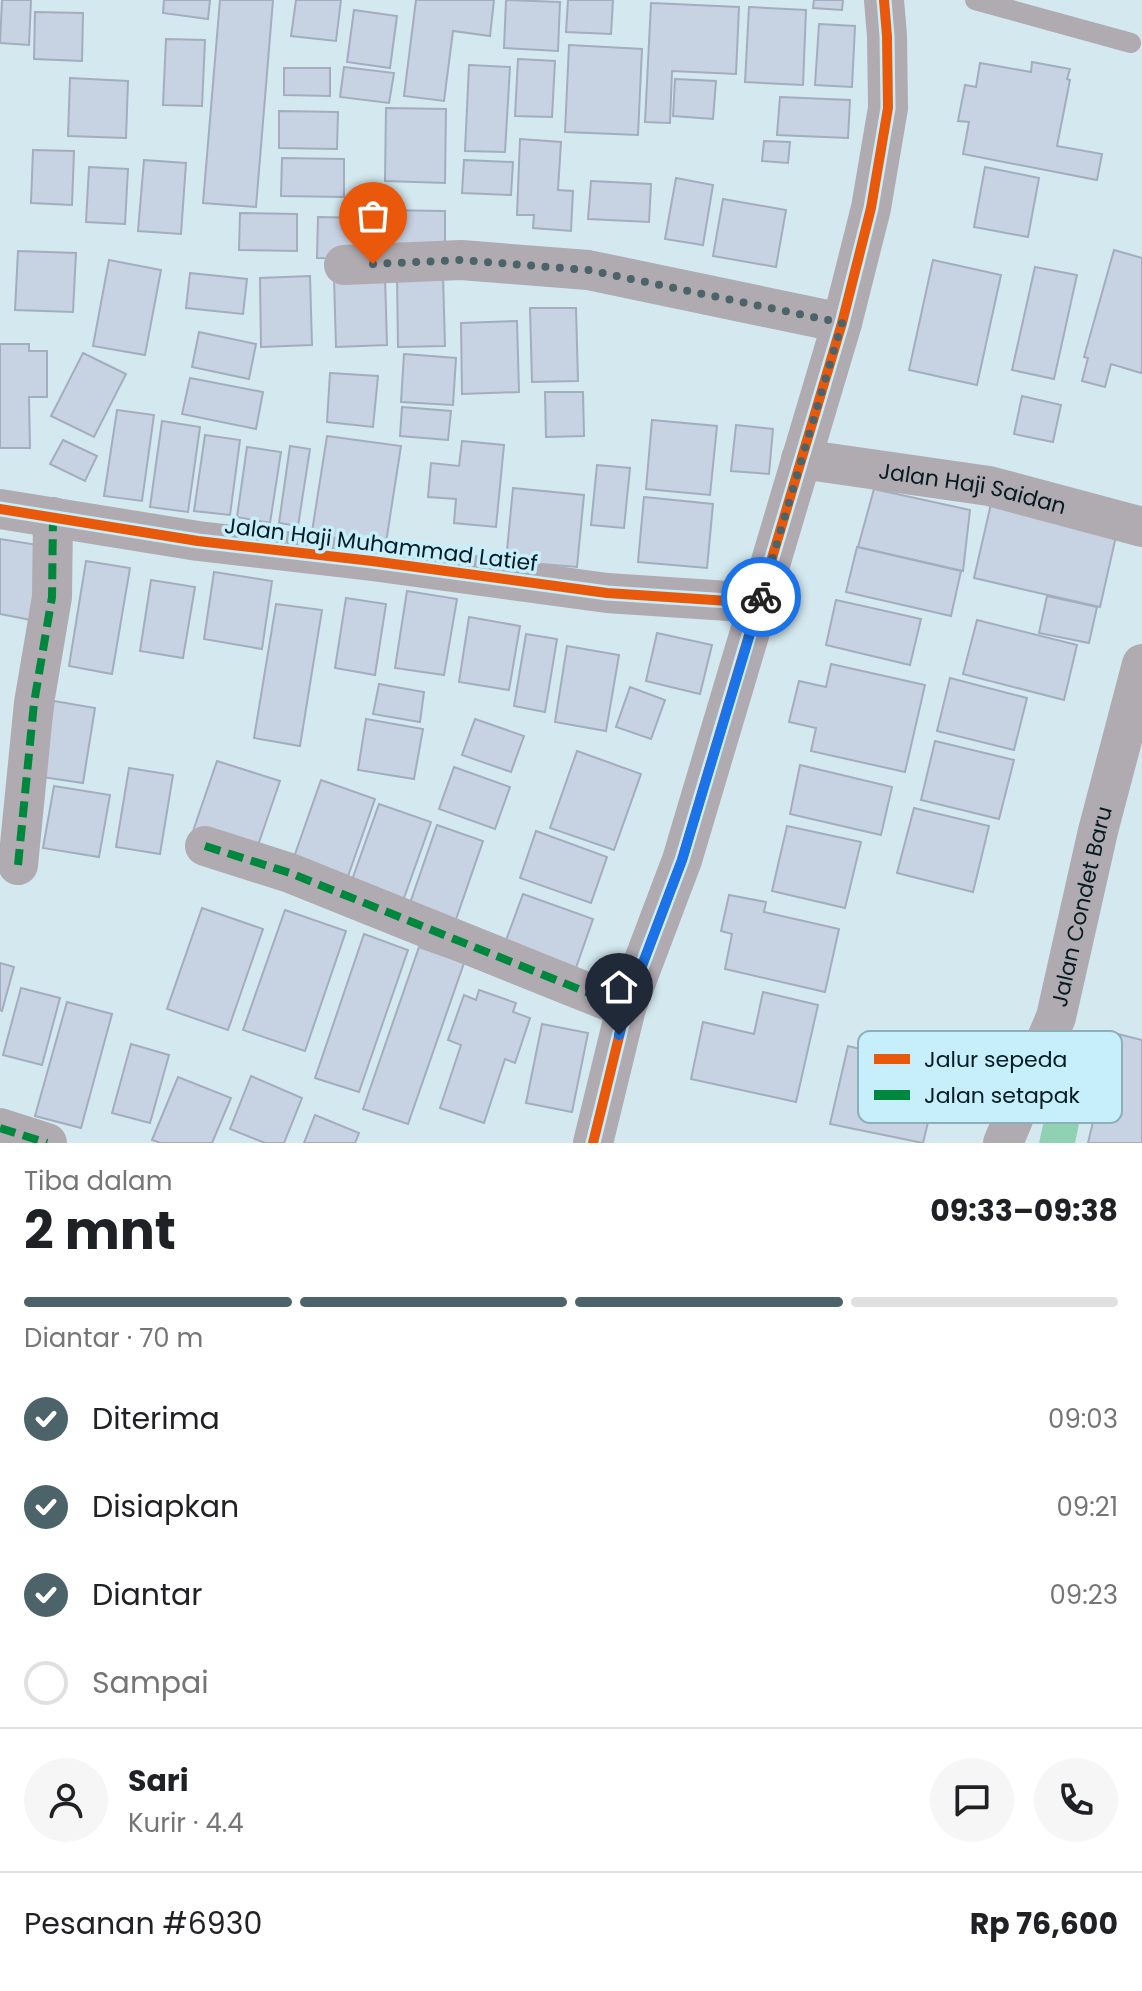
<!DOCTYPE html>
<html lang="id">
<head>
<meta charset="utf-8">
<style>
  :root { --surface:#fff; --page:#f6f6f6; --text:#202124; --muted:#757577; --line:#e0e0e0; --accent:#4c6369 }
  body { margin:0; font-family:Poppins,sans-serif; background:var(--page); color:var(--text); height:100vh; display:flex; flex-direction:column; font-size:30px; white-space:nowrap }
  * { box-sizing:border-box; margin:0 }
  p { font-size:26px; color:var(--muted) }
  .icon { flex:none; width:44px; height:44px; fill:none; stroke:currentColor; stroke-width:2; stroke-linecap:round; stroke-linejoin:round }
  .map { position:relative; height:1143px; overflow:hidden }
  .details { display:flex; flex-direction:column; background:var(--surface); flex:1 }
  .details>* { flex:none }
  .pin { position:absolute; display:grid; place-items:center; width:68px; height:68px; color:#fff; margin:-82px -34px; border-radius:50% 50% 50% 0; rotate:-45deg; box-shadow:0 0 8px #0007 }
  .pin .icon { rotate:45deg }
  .courier { position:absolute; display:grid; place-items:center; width:80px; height:80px; margin:-40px; border:6px solid #1a73e8; border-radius:50%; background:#fff; color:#222; box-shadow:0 2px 10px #0007 }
  .summary em { font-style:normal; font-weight:700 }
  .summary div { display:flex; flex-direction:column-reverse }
  .summary { display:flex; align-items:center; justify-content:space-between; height:136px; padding:0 24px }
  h1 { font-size:52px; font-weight:700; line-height:60px }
  .bar { display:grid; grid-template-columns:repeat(4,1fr); gap:12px 8px; align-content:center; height:96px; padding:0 24px }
  .bar i { height:10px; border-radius:6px; background:var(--line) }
  .bar .on { background:var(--accent) }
  .bar p { grid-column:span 4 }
  .line { display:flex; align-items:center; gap:20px; padding:0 24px; border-top:2px solid var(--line) }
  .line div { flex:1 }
  .round { display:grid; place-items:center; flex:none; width:84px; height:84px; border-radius:42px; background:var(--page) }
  ol { padding:0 24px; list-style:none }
  li { display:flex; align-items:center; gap:24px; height:88px }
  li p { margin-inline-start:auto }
  li .icon { padding:8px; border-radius:50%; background:var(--accent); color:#fff; stroke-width:4 }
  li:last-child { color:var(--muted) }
  li i { width:44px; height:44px; border:4px solid var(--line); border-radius:50% }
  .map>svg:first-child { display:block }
</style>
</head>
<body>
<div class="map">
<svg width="1142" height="1143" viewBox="0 0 1142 1143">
  <rect width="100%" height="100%" fill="#d3e8ef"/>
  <!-- water -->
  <polygon fill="#90d1b3" points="1046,1111 1080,1119 1075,1143 1039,1143"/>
  <!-- building -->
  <g fill="#c7d2e3" stroke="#a3adbe" stroke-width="2">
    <polygon points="2,0 31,0 29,45 0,43"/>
    <polygon points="164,0 210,0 208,19 163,13"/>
    <polygon points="220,0 273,0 256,207 203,203"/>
    <polygon points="296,0 341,0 336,41 291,36"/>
    <polygon points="416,0 494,0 490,36 453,31 444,101 404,96"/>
    <polygon points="506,0 560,2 558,51 504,48"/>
    <polygon points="568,0 613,0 611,34 566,32"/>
    <polygon points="814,0 843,0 842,10 813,8"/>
    <polygon points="651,3 739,7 736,74 672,71 670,123 645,122"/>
    <polygon points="749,7 806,10 803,85 745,82"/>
    <polygon points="354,10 397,16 390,68 347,62"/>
    <polygon points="35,12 83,13 82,61 34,59"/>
    <polygon points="819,24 855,26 852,87 815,85"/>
    <polygon points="166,39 205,40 202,106 163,105"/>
    <polygon points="569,45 642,49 638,135 565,132"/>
    <polygon points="518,59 555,61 552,117 515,116"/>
    <polygon points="1032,62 1070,69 1067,79 1070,80 1057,146 1102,154 1097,180 963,154 969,122 958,121 965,85 976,87 980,63 1031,72"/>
    <polygon points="469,65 510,67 505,152 465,151"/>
    <polygon points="344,67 394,73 389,103 340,97"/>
    <polygon points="284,68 330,68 330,96 284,95"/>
    <polygon points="70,78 128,81 126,138 68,136"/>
    <polygon points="675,79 716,81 713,119 673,116"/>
    <polygon points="780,97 850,100 848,138 777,135"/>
    <polygon points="386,108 446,109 445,183 385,181"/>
    <polygon points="279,111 338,112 337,149 279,148"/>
    <polygon points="520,139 561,142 558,190 573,191 571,231 533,228 534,215 517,215"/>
    <polygon points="764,141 790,142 788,163 762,161"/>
    <polygon points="33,150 74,151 72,205 31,203"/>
    <polygon points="282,158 344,159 344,197 281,196"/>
    <polygon points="144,160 186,163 181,234 138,231"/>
    <polygon points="464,160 513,162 511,195 462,193"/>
    <polygon points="89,167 128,169 125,224 86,222"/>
    <polygon points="985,167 1039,178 1028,237 974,227"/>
    <polygon points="676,178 713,185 703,245 665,239"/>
    <polygon points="591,181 651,184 649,222 588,219"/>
    <polygon points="723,199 786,210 776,267 713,256"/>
    <polygon points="380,210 445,211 445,257 379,256"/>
    <polygon points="240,213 297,214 297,251 239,250"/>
    <polygon points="318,217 368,218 367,259 317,258"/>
    <polygon points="1114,250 1142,258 1142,370 1141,373 1111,364 1105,387 1082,381 1088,358 1084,357"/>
    <polygon points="18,251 76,253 73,312 15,310"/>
    <polygon points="109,260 161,270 145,355 93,346"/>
    <polygon points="933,260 1001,275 977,385 909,370"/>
    <polygon points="1035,267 1077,275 1054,379 1012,370"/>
    <polygon points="190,273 247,279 243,314 186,308"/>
    <polygon points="443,275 445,346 398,347 397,276"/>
    <polygon points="310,276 312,345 261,347 260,278"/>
    <polygon points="385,276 387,345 336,347 334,278"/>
    <polygon points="530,308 576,308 578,381 532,382"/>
    <polygon points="517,321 519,392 462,394 461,323"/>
    <polygon points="199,332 256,344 249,379 192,367"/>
    <polygon points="0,344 29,344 29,351 47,351 47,397 29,397 30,448 0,448"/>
    <polygon points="83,353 126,374 94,437 51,416"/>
    <polygon points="404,354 456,358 453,405 401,402"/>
    <polygon points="330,373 378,376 373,427 327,422"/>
    <polygon points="190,378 263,392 256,429 182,414"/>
    <polygon points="545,392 583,392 584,436 546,437"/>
    <polygon points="1022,396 1061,405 1053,442 1014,434"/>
    <polygon points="402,407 451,411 448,440 400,436"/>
    <polygon points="117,410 154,415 142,501 104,496"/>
    <polygon points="652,420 717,426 710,495 646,489"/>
    <polygon points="162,421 200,427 188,512 150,507"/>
    <polygon points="736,425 773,429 769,474 731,471"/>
    <polygon points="205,435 240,440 230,515 194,511"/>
    <polygon points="327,436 401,446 385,549 311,538"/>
    <polygon points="63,440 97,456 85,481 50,464"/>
    <polygon points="462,441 504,445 496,527 454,523 456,499 428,497 431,463 459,466"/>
    <polygon points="290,446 310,449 298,526 279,523"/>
    <polygon points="247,447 281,452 270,523 237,517"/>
    <polygon points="597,465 630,468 624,528 591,525"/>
    <polygon points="513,488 584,495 577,567 506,561"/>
    <polygon points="874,489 970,510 963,571 858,547"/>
    <polygon points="993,495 1119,523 1100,607 974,578"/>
    <polygon points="644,497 713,504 707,568 638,562"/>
    <polygon points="0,539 44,546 31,620 0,614"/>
    <polygon points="857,547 961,571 951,616 846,592"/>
    <polygon points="86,561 130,568 112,674 69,666"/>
    <polygon points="214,572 272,581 262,649 204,639"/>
    <polygon points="151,580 195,587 183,658 140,651"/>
    <polygon points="407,591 457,599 444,675 395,668"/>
    <polygon points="1047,596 1097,607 1089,643 1039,633"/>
    <polygon points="346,598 386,604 375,675 335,668"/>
    <polygon points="836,600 921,619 910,665 826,645"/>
    <polygon points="276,604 322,610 300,746 254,738"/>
    <polygon points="469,617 520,626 509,690 459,682"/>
    <polygon points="977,620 1077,645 1064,700 963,674"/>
    <polygon points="657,633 712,645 700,694 646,681"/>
    <polygon points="526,634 557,639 545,712 514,706"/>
    <polygon points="567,646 619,655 606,731 555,722"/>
    <polygon points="831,664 925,685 905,772 811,751 816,728 789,722 799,681 826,687"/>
    <polygon points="950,678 1027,698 1014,750 937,731"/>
    <polygon points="379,684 424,692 420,722 373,714"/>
    <polygon points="630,687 665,700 651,739 616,727"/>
    <polygon points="54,701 95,708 83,783 42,777"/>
    <polygon points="366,719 423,729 414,779 358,770"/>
    <polygon points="475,719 524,736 511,772 462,755"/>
    <polygon points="935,741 1014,760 999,819 921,800"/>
    <polygon points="577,751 641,774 614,850 550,828"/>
    <polygon points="217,761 280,781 255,854 192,834"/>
    <polygon points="800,765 892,787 881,835 790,814"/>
    <polygon points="454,767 510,787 495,829 439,809"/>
    <polygon points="129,768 173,775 160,854 116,847"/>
    <polygon points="321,780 375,799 347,879 293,860"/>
    <polygon points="54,786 110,795 99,857 43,848"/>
    <polygon points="379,804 431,822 399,912 347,894"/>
    <polygon points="914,808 989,826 973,892 897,873"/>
    <polygon points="437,825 483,841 453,928 407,912"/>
    <polygon points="787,826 861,842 845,908 772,891"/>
    <polygon points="536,831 607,857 591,903 520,878"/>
    <polygon points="523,894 593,919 572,979 501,954"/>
    <polygon points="729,895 766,902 764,912 839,929 825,992 725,969 732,934 721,931"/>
    <polygon points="202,908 263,929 228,1030 167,1009"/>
    <polygon points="285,910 346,931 305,1051 243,1030"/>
    <polygon points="364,934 408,950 359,1092 315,1078"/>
    <polygon points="419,947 464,963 408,1124 363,1109"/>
    <polygon points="0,963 14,967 2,1011 0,1010"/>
    <polygon points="21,988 60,998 42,1065 3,1055"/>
    <polygon points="479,990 516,1003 513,1012 530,1018 515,1063 505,1059 484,1123 440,1108 461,1045 448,1040 464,995 476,1000"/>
    <polygon points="763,992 818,1005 796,1102 691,1079 703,1022 754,1034"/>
    <polygon points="67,1002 112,1014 81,1128 35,1116"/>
    <polygon points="542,1024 588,1033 572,1112 526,1103"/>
    <polygon points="1114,1033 1142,1040 1142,1143 1088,1143"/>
    <polygon points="131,1044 169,1055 150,1123 112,1113"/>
    <polygon points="848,1046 941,1068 923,1143 830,1124"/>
    <polygon points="251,1076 302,1098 284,1143 265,1143 230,1129"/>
    <polygon points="178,1077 231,1098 212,1143 161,1143 152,1140"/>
    <polygon points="315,1115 359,1133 355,1143 304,1143"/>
  </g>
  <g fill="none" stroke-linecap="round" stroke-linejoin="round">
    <!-- service -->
    <polyline stroke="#b0aab1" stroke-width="20" points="975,0 1131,43"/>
    <!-- minor -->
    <g stroke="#b0aab1" stroke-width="40">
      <polyline points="344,265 461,260 588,270 842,323"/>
      <path id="s1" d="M801,459L989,486L1142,527"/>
      <polyline points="0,509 198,541 372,561 607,593 759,603"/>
      <polyline points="205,846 290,873 626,1008"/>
      <polyline points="18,865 34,703 52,597 53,517"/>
      <polyline points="0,1128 47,1143"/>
      <polyline points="593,1143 626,1008 682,860 842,323 871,208 888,108 887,36 884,0"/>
      <path id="s2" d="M1003,1143L1056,1017L1098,831L1142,664"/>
    </g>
    <!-- quiet -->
    <g stroke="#00873e" stroke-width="8" stroke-dasharray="16 8" stroke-linecap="butt">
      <polyline points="205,846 290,873 626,1008"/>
      <polyline points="18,865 34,703 52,597 53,517"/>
      <polyline points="0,1128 47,1143"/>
    </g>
    <!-- cycleway casing -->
    <g stroke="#c7eefb" stroke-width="15">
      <g id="cycleway">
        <polyline points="0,509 198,541 372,561 607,593 759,603"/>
        <polyline points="593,1143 626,1008 682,860 842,323 871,208 888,108 887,36 884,0"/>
      </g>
    </g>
    <!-- cycleway -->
    <use href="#cycleway" stroke="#e8590c" stroke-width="10"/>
  </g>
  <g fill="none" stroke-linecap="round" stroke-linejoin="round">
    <!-- done -->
    <polyline stroke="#4c6369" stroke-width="8" stroke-dasharray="0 14.4" points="373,264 461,260 588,270 842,323 761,597"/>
    <!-- route -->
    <polyline stroke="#1a73e8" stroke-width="10" points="619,1035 626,1008 682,860 761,597"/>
  </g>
  <g text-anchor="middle" stroke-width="7" stroke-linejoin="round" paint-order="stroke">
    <!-- street labels -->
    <g font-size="22" fill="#031b21" stroke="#c7eefb">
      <text dy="8" stroke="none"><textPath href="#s1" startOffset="174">Jalan Haji Saidan</textPath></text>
      <text transform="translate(381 544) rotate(7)" y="8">Jalan Haji Muhammad Latief</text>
      <text dy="8" stroke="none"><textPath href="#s2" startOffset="250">Jalan Condet Baru</textPath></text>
    </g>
  </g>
  <!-- legend -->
  <rect x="858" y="1031" width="264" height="92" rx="12" fill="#c7eefb" stroke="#8cafba" stroke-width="2"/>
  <rect x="874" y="1054" width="36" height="10" fill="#e8590c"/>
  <rect x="874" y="1090" width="36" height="10" fill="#00873e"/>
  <g font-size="22" fill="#031b21">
    <text x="924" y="1067">Jalur sepeda</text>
    <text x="924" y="1103">Jalan setapak</text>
  </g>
</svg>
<div class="pin" style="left:373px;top:264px;background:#ea580c"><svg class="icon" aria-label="bag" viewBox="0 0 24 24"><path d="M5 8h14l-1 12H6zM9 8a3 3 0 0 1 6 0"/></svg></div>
<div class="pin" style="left:619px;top:1035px;background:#1f2937"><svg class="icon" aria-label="home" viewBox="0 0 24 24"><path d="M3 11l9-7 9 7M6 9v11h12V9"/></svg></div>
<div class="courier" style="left:761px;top:597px"><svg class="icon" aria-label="bike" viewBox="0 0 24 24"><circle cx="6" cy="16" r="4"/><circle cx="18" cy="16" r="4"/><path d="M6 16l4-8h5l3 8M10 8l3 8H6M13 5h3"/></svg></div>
</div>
<section class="details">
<div class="summary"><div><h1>2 mnt</h1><p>Tiba dalam</p></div><em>09:33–09:38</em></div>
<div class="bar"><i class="on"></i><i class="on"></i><i class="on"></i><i></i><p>Diantar · 70 m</p></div>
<ol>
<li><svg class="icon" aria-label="check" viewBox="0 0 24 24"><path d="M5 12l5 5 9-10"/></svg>Diterima<p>09:03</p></li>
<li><svg class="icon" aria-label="check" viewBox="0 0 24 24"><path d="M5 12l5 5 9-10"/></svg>Disiapkan<p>09:21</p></li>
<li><svg class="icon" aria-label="check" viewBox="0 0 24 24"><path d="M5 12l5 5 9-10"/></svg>Diantar<p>09:23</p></li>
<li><i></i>Sampai</li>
</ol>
<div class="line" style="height:144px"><a class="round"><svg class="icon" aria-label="person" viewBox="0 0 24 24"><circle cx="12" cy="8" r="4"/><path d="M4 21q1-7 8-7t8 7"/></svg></a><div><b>Sari</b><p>Kurir · 4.4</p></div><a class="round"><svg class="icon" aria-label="chat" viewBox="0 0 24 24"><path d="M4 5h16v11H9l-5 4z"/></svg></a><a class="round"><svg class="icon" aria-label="phone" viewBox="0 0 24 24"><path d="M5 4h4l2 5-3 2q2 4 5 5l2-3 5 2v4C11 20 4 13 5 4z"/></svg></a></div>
<div class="line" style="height:104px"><div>Pesanan #6930</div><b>Rp 76,600</b></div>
</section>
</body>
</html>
